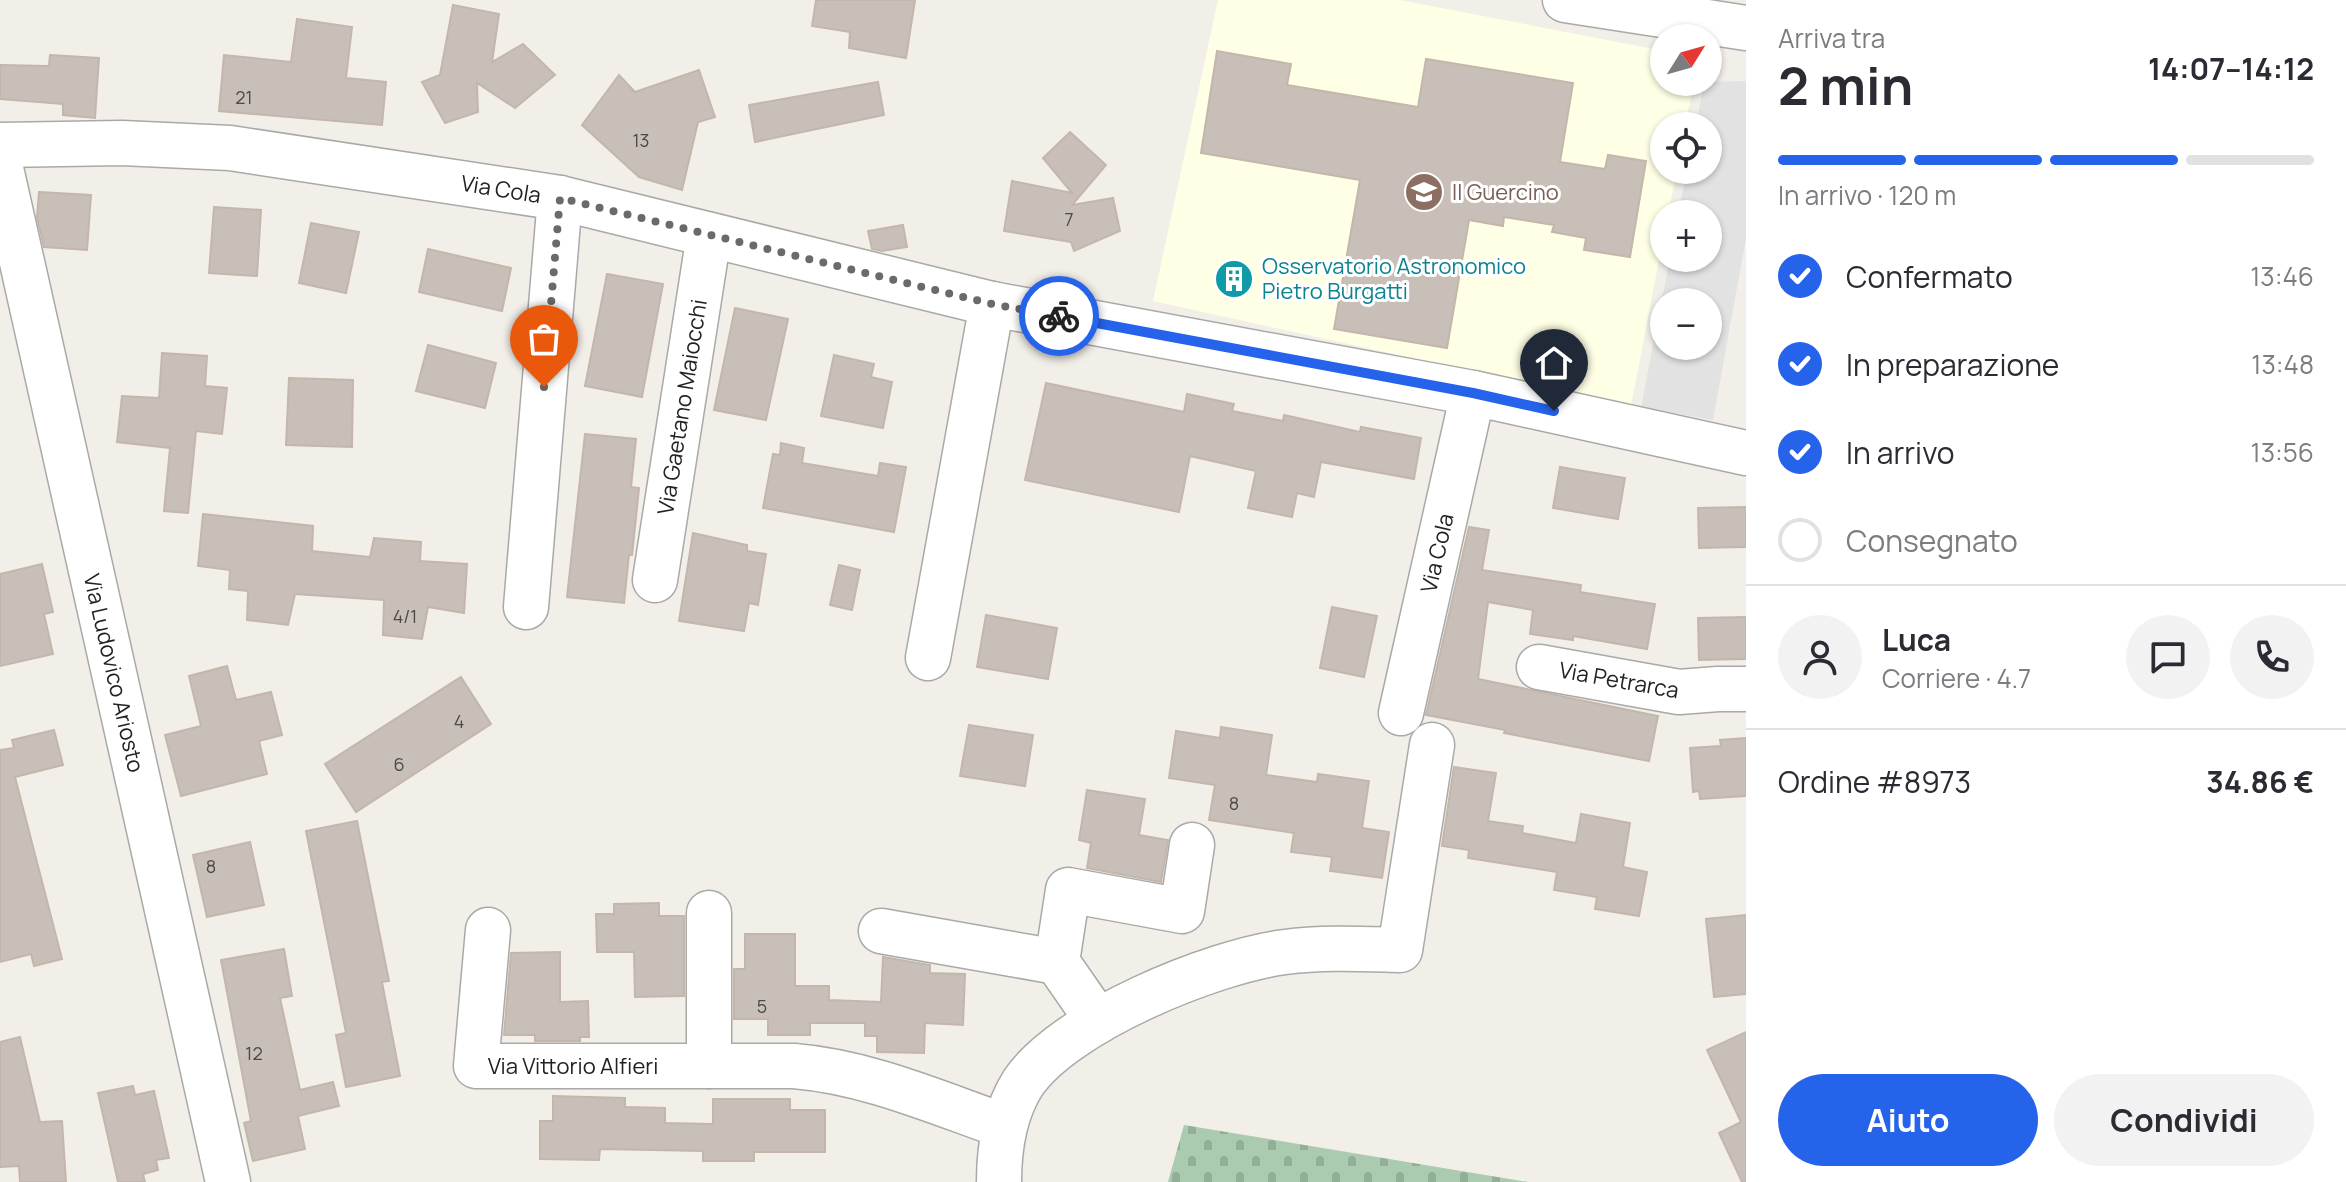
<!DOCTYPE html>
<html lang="it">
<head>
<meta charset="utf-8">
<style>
  :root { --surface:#fff; --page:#f2f2f3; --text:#2b2b33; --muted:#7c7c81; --line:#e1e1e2; --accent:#2563eb }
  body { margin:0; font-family:Manrope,sans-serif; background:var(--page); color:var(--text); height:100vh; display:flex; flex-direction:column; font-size:30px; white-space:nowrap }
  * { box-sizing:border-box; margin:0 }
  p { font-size:26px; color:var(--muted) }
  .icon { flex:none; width:44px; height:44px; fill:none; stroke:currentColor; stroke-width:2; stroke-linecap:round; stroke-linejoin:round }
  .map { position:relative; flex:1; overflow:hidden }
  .panel { display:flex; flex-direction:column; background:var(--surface); width:600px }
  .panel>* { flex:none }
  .needle { width:52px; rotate:53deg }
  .controls { position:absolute; left:1650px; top:24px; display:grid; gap:16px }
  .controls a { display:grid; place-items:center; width:72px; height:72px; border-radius:50%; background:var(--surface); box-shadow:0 2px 6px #0004; font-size:40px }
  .pin { position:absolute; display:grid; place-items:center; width:68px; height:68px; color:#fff; margin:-82px -34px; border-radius:50% 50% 50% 0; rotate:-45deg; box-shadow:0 0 8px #0007 }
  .pin .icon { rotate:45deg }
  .courier { position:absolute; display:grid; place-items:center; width:80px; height:80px; margin:-40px; border:6px solid #2563eb; border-radius:50%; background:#fff; color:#222; box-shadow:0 2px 10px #0007 }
  .overview em { font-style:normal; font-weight:700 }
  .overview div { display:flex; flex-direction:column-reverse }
  .overview { display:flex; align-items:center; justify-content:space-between; height:136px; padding:0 32px }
  h1 { font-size:52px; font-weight:700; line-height:60px }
  .bar { display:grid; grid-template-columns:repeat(4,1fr); gap:12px 8px; align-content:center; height:96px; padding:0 32px }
  .bar i { height:10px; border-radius:6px; background:var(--line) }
  .bar .selected { background:var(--accent) }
  .bar p { grid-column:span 4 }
  .line { display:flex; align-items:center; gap:20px; padding:0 32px; border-top:2px solid var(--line) }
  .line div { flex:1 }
  .round { display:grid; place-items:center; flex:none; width:84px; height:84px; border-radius:42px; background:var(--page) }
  ol { padding:0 32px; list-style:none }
  li { display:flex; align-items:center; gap:24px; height:88px }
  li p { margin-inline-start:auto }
  li .icon { padding:8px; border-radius:50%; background:var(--accent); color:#fff; stroke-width:4 }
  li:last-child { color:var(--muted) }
  li i { width:44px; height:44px; border:4px solid var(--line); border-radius:50% }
  .cta { display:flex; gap:16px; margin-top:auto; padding:16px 32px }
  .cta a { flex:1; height:92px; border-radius:48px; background:var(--accent); color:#fff; font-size:32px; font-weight:700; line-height:92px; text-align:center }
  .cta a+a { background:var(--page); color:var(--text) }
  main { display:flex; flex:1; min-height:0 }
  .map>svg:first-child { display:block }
</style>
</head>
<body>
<main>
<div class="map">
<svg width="1746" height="1182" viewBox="0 0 1746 1182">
  <defs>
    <pattern id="cemetery-stones" width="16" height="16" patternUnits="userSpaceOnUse" patternTransform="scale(2)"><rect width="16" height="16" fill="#aacbaf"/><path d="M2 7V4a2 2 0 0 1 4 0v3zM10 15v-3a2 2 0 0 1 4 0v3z" fill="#92ae96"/></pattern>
  </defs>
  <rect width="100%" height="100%" fill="#f2efe9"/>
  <!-- education -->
  <polygon fill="#ffffe5" points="1218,0 1400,0 1664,51 1664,82 1694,82 1685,126 1664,126 1664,170 1677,170 1668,214 1664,214 1664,234 1631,406 1153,301"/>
  <!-- cemetery -->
  <polygon fill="url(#cemetery-stones)" points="1184,1125 1528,1182 1168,1182"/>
  <!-- parking -->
  <path fill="#e2e2e2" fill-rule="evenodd" d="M1746,81V238L1713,420L1641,407L1670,258H1708V214H1678L1687,170H1708V126H1696L1704,82ZM1664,302H1708V346H1664Z"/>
  <!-- building -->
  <g fill="#c7bfb8" stroke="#c4b6ab" stroke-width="2">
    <polygon points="816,0 915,0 906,58 849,48 850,32 812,26"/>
    <polygon points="453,5 499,14 492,62 523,44 555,75 515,108 477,83 478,112 445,123 422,82 440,75"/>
    <polygon points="297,19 352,27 346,78 386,82 382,125 219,111 224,55 291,62"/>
    <polygon points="1217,51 1291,64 1287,85 1418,107 1426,59 1573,83 1560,162 1605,169 1608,155 1646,161 1630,257 1584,250 1586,238 1552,232 1554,225 1504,217 1503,226 1469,220 1447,348 1334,329 1360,180 1201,153"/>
    <polygon points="50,55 99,58 95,118 63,115 63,104 0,99 0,65 49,66"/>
    <polygon points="699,70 715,117 698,122 682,190 639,177 582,125 619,75 635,92"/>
    <polygon points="878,82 884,115 755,142 749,105"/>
    <polygon points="1070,132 1106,165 1072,205 1113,198 1120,231 1074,251 1071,242 1004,231 1012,181 1072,193 1043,158"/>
    <polygon points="39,192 91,195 87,250 44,247 37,217"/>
    <polygon points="214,207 261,210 257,276 209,273"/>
    <polygon points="311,223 359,232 346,293 299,283"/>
    <polygon points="903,225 907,247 882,251 872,249 868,231"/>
    <polygon points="428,249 511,268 502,311 419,292"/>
    <polygon points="1229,264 1241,267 1250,276 1247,287 1239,292 1227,289 1219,282 1220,270"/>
    <polygon points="607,274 663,284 642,397 585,386"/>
    <polygon points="735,308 788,319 766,420 714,410"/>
    <polygon points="428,345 496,363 485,408 416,391"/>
    <polygon points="162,353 207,356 205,386 227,388 222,434 196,431 188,513 164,511 170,448 117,442 122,396 159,398"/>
    <polygon points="834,355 874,364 871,377 892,382 883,428 821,416"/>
    <polygon points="289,378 353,380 352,447 286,445"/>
    <polygon points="1046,383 1184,412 1187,394 1234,404 1232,411 1283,421 1284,415 1360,432 1361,427 1421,438 1414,479 1321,462 1314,497 1297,493 1292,517 1248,508 1256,471 1190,456 1179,512 1025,480"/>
    <polygon points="585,434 636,439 631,487 639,488 632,555 629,555 624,603 567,597"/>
    <polygon points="781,443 804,448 802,463 878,476 880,463 906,467 894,532 763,508 773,454 780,455"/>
    <polygon points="1560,467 1625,478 1618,519 1553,508"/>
    <polygon points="1746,507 1746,547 1699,548 1698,508"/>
    <polygon points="203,514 313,526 312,551 370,557 374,538 421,542 420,561 467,564 464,613 428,607 422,639 383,635 384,600 295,594 288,625 247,620 248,591 229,589 230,570 198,566"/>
    <polygon points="1469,527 1489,530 1482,570 1581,585 1580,592 1655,604 1647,649 1573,636 1573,640 1530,634 1533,610 1488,602 1478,679 1658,716 1649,761 1504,733 1505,730 1426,715"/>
    <polygon points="693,533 747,545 747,551 766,554 758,605 749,603 744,631 679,621"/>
    <polygon points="42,564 53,612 44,614 53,654 0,666 0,574"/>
    <polygon points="839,565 860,570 852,610 830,605"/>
    <polygon points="1332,607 1377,616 1364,677 1320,668"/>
    <polygon points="986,615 1057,628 1048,679 977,667"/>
    <polygon points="1746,617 1746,659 1699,660 1698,618"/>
    <polygon points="227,666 236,700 271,692 282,735 259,741 267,774 181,796 165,735 201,726 189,676"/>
    <polygon points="461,677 491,724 356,812 325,764"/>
    <polygon points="969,725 1033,735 1025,786 960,776"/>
    <polygon points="1221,727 1272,735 1266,775 1317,782 1318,774 1369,781 1362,828 1389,832 1382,878 1330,871 1332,857 1291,852 1294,833 1209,820 1215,785 1169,778 1176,731 1220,738"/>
    <polygon points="54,730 63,765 15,777 62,959 34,966 31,954 0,962 0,750 14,748 12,740"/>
    <polygon points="1746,738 1746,796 1700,799 1699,791 1693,792 1690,748 1721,746 1720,740"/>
    <polygon points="1454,767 1496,773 1488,821 1523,826 1522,833 1576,843 1581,814 1630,823 1623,867 1647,872 1639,916 1595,909 1597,897 1554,890 1557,872 1468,858 1469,850 1442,846"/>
    <polygon points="1087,790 1145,799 1139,835 1168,840 1161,882 1087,868 1091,843 1079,840"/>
    <polygon points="357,821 389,981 382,982 400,1076 346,1087 336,1035 346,1033 306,831"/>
    <polygon points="250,842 264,905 207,917 193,855"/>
    <polygon points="659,903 659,916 684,916 684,996 635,997 634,952 597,952 596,914 614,914 614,904"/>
    <polygon points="1746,915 1746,994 1714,997 1706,919"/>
    <polygon points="745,934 795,934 795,986 829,986 829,1000 881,1002 883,957 930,965 930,973 965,974 963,1025 925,1023 924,1053 877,1052 877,1036 865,1036 865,1023 810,1023 810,1035 768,1035 768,1019 734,1019 734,969 745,969"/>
    <polygon points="284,949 292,996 280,998 300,1090 333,1082 339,1106 298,1116 305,1149 253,1161 244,1123 251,1121 221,960"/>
    <polygon points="560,952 560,1002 588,1001 589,1037 580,1037 580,1041 535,1041 535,1035 504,1035 511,953"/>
    <polygon points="1746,1032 1746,1182 1742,1182 1719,1133 1741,1122 1707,1050"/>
    <polygon points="20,1037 40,1122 62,1121 66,1182 20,1182 19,1166 0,1167 0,1042"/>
    <polygon points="133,1086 135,1095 154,1091 169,1158 156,1160 158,1170 143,1174 145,1182 118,1182 98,1093"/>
    <polygon points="553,1096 625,1098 625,1107 665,1108 665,1123 713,1124 713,1099 790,1099 790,1110 825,1110 825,1152 754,1152 754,1161 703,1161 703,1151 600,1149 599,1160 540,1159 540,1121 553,1121"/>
  </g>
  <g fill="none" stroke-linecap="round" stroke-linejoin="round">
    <!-- minor casing -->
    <g stroke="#a9a9a9" stroke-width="47">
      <g id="minor">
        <polyline points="1565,0 1746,28"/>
        <polyline points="0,145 122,143 230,148 560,198 992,304 1473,393 1746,453"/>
        <polyline points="0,164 228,1182"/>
        <polyline points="655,580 709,235"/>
        <polyline points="526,607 560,198"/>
        <polyline points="928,658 992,304"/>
        <polyline points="1539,667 1679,692 1718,689 1746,689"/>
        <polyline points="1401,713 1473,393"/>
        <polyline points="709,913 709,1066"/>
        <path d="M488,930L476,1066H794C867,1072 935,1102 1004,1126"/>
        <polyline points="881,931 1057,962"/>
        <polyline points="1098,1021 1057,962 1068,890 1182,911 1192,845"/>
        <path d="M999,1182C999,1147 1004,1113 1023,1083C1064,1022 1213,961 1285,952C1323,947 1362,949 1400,950L1432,745"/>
      </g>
    </g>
    <!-- minor -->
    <use href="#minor" stroke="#fff" stroke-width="44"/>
  </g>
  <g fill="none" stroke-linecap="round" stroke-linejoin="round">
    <!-- done -->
    <polyline stroke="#6b6a68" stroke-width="8" stroke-dasharray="0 14.4" points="544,387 560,198 992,304 1059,316"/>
    <!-- route -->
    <polyline stroke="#2563eb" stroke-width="10" points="1059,316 1473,393 1554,411"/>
  </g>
  <!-- icons -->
  <defs>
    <g id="school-disc" transform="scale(2)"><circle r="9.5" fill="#8d6e63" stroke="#fff"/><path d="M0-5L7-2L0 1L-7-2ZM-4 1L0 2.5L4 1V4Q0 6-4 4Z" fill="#fff"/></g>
    <g id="building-disc" transform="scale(2)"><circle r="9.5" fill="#0f9aa8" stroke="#fff"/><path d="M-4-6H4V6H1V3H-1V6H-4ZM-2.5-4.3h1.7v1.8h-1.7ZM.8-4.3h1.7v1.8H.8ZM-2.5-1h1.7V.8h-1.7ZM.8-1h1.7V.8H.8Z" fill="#fff"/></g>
  </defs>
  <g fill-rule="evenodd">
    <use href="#school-disc" x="1424" y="192"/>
    <use href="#building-disc" x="1234" y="279"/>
  </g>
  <g text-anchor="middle" stroke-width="6" stroke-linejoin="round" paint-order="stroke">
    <!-- number labels -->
    <g font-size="18" fill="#4b4948">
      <text x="244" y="104">21</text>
      <text x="641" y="147">13</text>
      <text x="1069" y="226">7</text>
      <text x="405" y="623">4/1</text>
      <text x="459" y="728">4</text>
      <text x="399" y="771">6</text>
      <text x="1234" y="810">8</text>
      <text x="211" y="873">8</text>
      <text x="762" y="1013">5</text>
      <text x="254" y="1060">12</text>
    </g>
    <!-- street labels -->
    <g font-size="22" fill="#222" stroke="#fff">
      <text transform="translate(501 189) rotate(9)" y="8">Via Cola</text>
      <text transform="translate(682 407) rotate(-81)" y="8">Via Gaetano Maiocchi</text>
      <text transform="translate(1437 553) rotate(-77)" y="8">Via Cola</text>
      <text transform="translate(114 673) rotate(77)" y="8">Via Ludovico Ariosto</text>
      <text transform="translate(1619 680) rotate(10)" y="8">Via Petrarca</text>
      <text x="573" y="1074">Via Vittorio Alfieri</text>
    </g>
    <!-- education labels -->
    <g font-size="22" fill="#785e54" stroke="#fff" text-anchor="start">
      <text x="1452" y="200">Il Guercino</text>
    </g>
    <!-- culture labels -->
    <g font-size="22" fill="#0d838f" stroke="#fff" text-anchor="start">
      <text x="1262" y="274">Osservatorio Astronomico<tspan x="1262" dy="25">Pietro Burgatti</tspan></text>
    </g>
  </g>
</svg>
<div class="controls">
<a><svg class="needle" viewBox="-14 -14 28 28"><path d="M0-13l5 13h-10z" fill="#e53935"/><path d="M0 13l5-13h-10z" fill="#7c7c81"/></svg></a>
<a><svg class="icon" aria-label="locate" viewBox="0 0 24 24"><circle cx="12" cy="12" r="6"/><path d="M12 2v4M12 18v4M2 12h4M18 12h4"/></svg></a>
<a>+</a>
<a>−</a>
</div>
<div class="pin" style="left:544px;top:387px;background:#ea580c"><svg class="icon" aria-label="bag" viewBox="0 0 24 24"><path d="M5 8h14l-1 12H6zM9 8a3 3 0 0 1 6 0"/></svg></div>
<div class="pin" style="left:1554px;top:411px;background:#1f2937"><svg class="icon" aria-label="home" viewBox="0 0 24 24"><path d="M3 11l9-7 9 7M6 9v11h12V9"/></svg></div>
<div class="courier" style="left:1059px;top:316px"><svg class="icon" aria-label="bike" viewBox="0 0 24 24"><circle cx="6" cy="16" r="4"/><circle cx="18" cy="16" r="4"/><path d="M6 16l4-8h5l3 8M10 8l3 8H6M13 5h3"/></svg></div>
</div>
<section class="panel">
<div class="overview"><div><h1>2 min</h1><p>Arriva tra</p></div><em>14:07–14:12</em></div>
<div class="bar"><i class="selected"></i><i class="selected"></i><i class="selected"></i><i></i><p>In arrivo · 120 m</p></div>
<ol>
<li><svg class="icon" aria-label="check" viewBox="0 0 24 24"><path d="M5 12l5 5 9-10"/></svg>Confermato<p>13:46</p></li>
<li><svg class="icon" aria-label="check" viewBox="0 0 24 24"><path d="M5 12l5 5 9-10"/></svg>In preparazione<p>13:48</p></li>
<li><svg class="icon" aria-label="check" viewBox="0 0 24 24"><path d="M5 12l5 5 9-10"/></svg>In arrivo<p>13:56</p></li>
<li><i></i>Consegnato</li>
</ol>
<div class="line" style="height:144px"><a class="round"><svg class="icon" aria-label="person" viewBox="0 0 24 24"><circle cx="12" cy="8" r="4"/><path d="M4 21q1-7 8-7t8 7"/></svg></a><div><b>Luca</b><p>Corriere · 4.7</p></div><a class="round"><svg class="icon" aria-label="chat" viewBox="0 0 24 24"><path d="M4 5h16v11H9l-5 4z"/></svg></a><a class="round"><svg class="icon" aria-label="phone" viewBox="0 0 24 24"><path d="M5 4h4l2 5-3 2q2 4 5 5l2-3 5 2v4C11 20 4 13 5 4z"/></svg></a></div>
<div class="line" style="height:104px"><div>Ordine #8973</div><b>34.86 €</b></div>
<div class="cta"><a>Aiuto</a><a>Condividi</a></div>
</section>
</main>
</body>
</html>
